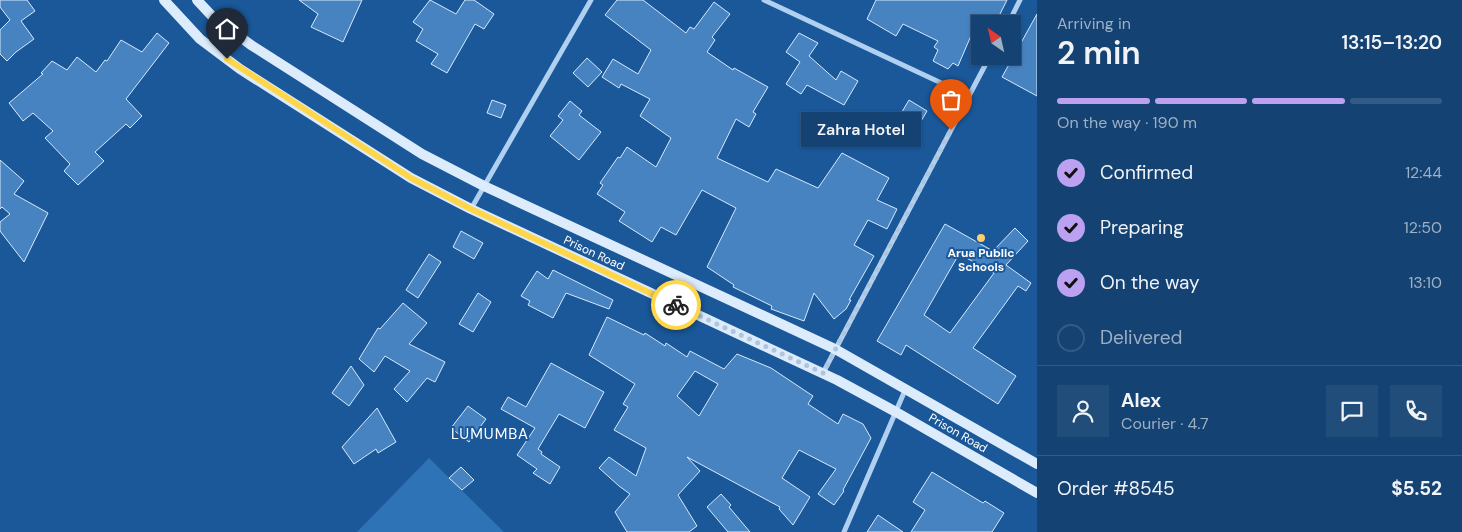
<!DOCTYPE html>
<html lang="en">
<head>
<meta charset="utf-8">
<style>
  :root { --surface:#144273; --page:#214d7b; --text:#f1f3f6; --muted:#9db0c4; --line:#335b85; --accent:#bca0f2 }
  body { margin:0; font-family:"DM Sans",sans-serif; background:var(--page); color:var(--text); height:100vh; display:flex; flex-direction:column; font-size:19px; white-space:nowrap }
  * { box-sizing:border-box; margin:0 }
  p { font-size:16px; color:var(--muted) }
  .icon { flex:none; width:28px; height:28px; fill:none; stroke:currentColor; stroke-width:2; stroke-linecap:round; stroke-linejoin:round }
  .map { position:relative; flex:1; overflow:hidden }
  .sheet { display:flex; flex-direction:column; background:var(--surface); width:425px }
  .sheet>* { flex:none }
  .needle { width:32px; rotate:326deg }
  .buttons { position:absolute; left:971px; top:15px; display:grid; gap:10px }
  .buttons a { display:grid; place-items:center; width:50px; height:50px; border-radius:0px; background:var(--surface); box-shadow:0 1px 4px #0004,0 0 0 1px var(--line); font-size:25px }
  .pin { position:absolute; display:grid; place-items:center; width:42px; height:42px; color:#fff; margin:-51px -21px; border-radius:50% 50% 50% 0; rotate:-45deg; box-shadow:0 0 5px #0007 }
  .pin .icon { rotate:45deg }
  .courier { position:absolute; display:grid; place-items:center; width:50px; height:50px; margin:-25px; border:4px solid #ffd54a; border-radius:50%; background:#fff; color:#222; box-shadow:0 1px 6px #0007 }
  .bubble { position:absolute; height:35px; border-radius:0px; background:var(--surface); box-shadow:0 1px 4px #0004,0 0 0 1px var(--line); font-size:16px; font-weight:600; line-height:35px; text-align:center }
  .overview em { font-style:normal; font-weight:600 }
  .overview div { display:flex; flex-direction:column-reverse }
  .overview { display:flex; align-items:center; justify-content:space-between; height:85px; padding:0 20px }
  h1 { font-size:32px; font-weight:600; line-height:38px }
  .bar { display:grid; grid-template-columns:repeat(4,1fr); gap:8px 5px; align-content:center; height:60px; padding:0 20px }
  .bar i { height:6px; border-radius:4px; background:var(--line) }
  .bar .on { background:var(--accent) }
  .bar p { grid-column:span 4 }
  .line { display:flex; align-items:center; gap:12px; padding:0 20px; border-top:1px solid var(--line) }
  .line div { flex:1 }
  .round { display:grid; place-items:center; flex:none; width:52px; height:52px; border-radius:0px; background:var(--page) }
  ol { padding:0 20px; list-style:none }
  li { display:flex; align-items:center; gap:15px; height:55px }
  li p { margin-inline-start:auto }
  li .icon { padding:5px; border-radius:50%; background:var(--accent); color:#111; stroke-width:4 }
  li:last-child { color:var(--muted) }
  li i { width:28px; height:28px; border:2px solid var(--line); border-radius:50% }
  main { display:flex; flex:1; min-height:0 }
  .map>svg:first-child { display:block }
</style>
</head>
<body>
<main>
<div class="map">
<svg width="1037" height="532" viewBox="0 0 1037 532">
  <rect width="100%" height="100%" fill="#1a5899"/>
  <!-- green -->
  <polygon fill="#2e73b6" points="429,458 504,532 357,532"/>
  <!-- building -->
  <g fill="#4783c1" stroke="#d6e9fc" fill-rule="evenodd">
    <polygon points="0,0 27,0 35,11 21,21 34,39 16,52 7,61 0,54 0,30 10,20 0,7"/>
    <polygon points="299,0 362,0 343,42 311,27 318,14"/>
    <polygon points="430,0 456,14 465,0 474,0 494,14 484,29 475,24 447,73 431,64 438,54 416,41 423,29 413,22"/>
    <polygon points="617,0 643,0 686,33 690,27 694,29 714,2 730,14 712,37 715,40 707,52 733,70 734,68 768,87 753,112 756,114 749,127 736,119 717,158 768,182 776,169 818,188 842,153 889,178 877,200 897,209 887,229 868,220 854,245 874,256 849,300 851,300 846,309 834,319 814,293 804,321 771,309 772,306 733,287 734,285 707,267 736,208 702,190 676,235 661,227 652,242 619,221 625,212 597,194 603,185 600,183 618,157 620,158 627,147 656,167 671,138 640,116 650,99 621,84 619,88 602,77 613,59 638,74 651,50 605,15"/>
    <polygon points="876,0 1007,0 995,24 976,24 958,66 953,63 948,69 933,61 938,50 934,47 938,41 903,24 896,36 867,19"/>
    <polygon points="1037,14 1037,96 1002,77"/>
    <polygon points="157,33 169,43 126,99 142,116 130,128 126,124 95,152 104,161 78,185 64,171 70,164 45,138 53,131 33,113 23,121 9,103 43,74 41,73 52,61 67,70 77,57 96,72 105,60 107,61 121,40 142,52"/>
    <polygon points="799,33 818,43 809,56 836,80 841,71 858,81 844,105 807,85 801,94 786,84 800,62 786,52"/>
    <polygon points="587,58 602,72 588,87 573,73"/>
    <polygon points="492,100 506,105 501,118 487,113"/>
    <polygon points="909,100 927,111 911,138 893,127"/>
    <polygon points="570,101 582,111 579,115 601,132 579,160 550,136 563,120 558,116"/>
    <polygon points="0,160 24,181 14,194 48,213 24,262 0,231 0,222 10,214 2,207 0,209"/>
    <path d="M945,224L993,251L1015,228L1028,241L1006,265L1031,283L1026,291L1018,286L973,348L1016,376L998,404L906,345L901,355L877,341ZM959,254L994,273L950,333L924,315Z"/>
    <polygon points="461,231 483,243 474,259 453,247"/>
    <polygon points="429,254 441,262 418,298 406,290"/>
    <polygon points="553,270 613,300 609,309 566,293 553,318 528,305 530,301 521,296 537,271 548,279"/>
    <polygon points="478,293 491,302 473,332 459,324"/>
    <polygon points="403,303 427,323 409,344 445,362 435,382 427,378 407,402 394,389 410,371 385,356 374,372 359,359 378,328 380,329"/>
    <path d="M607,317L644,335L645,333L665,346L666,343L687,357L690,351L724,369L737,354L771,368L813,396L808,404L838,424L843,414L863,424L871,438L843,490L844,491L834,505L818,494L836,469L799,450L782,478L810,497L793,525L779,509L780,507L687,457L700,471L678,495L697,526L689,532H627L615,512L630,494L619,486L599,468L609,457L636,476L646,448L614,430L628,407L623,404L635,384L589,355ZM695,371L718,384L699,416L677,396Z"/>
    <polygon points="551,363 604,392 585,428 559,414 538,449 542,452 541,454 560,467 550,484 533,473 537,469 517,455 535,428 501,409 508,397 526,407"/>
    <polygon points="351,366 364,385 349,406 332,393"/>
    <polygon points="468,406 486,419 469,442 451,428"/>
    <polygon points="377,408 396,442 378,453 376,449 354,464 342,447"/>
    <polygon points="461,467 474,480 462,490 449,478"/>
    <polygon points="932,472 983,503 985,501 1004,513 992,532 911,532 925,510 913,502"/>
    <polygon points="721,494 731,505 729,507 750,532 728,532 707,507"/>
    <polygon points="878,515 903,532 867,532"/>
  </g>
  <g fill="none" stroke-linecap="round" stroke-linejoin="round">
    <!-- street -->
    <g stroke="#afd0f1" stroke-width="5">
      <polyline points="764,0 969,96"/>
      <polyline points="1008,24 1020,0"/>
      <polyline points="471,209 591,0"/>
      <polyline points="823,373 990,56"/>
      <polyline points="844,532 906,388"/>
    </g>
    <!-- secondary -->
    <g stroke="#ddecfc" stroke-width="10">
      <polyline points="164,0 200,39 240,69 411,178 471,209 837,380 896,412 1037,493"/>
      <polyline points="197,0 211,15 251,45 422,154 484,186 835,349 1037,464"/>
    </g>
  </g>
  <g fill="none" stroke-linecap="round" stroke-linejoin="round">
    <!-- done -->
    <polyline stroke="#afc5db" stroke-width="5" stroke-dasharray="0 9" points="676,305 823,373 951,130"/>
    <!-- route -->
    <polyline stroke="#ffd54a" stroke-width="6" points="227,59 411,178 471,209 676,305"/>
  </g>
  <!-- markers -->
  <circle fill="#ffce6f" stroke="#1a5899" stroke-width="2" cx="981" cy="238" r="5"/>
  <g text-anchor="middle" stroke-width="4" stroke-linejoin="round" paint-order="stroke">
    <!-- street labels -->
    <g font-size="12" fill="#fff" stroke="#1a5899">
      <text transform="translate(594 253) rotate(25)" y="4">Prison Road</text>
      <text transform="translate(958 433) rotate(30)" y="4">Prison Road</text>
    </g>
    <!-- poi labels -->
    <g font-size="12" font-weight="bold" fill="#fff" stroke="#1a5899">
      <text x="981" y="257">Arua Public<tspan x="981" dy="14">Schools</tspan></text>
    </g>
    <!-- quarter labels -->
    <g font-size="15" letter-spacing="1" fill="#fff" stroke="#1a5899">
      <text x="490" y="439">LUMUMBA</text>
    </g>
  </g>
</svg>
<div class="buttons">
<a><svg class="needle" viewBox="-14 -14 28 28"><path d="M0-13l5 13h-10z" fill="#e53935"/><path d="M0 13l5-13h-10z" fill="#9db0c4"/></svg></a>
</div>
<div class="pin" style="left:951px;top:130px;background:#ea580c"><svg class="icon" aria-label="bag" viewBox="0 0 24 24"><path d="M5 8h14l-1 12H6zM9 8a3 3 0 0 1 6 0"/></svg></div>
<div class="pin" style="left:227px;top:59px;background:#1f2937"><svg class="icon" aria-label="home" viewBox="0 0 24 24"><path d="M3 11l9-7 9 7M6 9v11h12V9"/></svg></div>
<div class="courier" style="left:676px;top:305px"><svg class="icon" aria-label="bike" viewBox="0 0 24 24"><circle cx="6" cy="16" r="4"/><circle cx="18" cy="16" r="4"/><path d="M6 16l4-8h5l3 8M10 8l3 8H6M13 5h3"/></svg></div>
<div class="bubble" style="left:801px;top:112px;width:120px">Zahra Hotel</div>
</div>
<section class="sheet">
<div class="overview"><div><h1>2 min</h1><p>Arriving in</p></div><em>13:15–13:20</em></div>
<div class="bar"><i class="on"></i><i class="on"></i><i class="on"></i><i></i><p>On the way · 190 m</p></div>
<ol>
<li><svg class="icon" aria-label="check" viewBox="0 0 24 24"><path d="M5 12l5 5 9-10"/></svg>Confirmed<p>12:44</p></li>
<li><svg class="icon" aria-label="check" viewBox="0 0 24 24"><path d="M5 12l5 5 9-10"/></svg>Preparing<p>12:50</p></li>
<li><svg class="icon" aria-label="check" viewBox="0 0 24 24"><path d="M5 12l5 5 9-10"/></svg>On the way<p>13:10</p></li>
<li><i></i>Delivered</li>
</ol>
<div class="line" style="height:90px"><a class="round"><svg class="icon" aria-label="person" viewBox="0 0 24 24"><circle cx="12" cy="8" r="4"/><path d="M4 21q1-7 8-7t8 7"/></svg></a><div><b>Alex</b><p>Courier · 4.7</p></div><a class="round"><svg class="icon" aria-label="chat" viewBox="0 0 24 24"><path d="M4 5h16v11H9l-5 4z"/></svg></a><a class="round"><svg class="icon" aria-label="phone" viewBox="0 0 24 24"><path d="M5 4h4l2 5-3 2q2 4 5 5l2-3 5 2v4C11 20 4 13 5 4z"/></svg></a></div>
<div class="line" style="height:65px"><div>Order #8545</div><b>$5.52</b></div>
</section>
</main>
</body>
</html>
